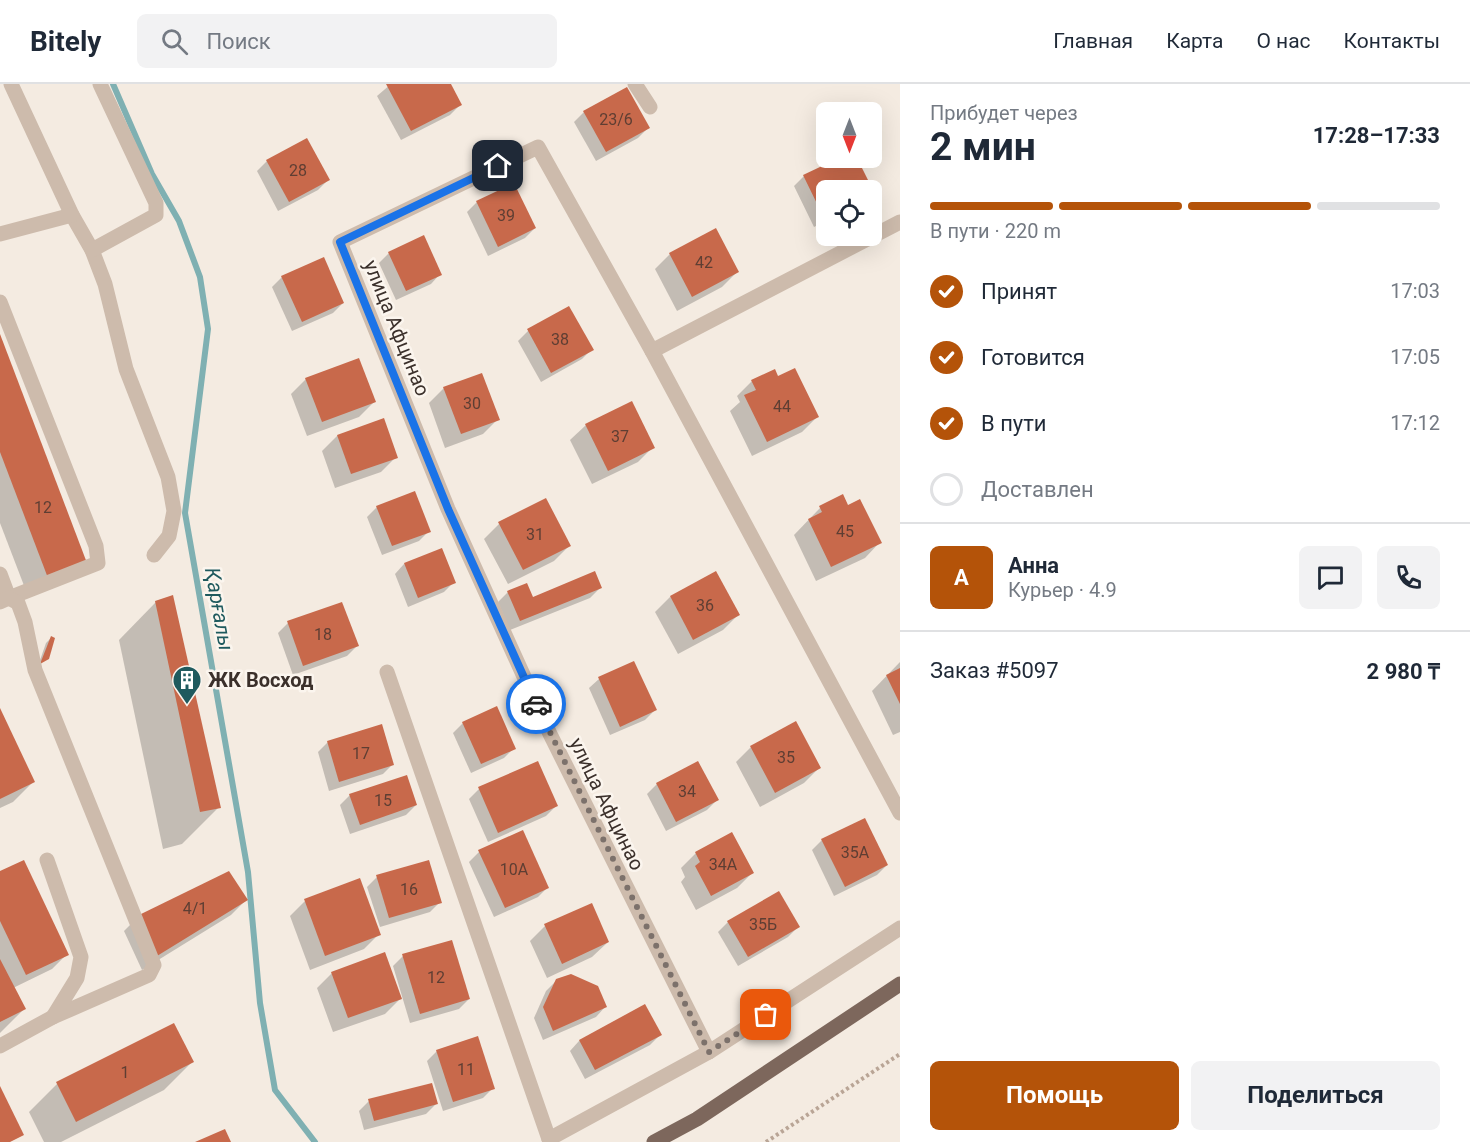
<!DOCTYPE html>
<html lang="ru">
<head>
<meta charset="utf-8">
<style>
  :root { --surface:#fff; --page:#f2f2f3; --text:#1f2937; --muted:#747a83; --line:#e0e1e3; --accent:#b45309 }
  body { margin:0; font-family:Roboto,sans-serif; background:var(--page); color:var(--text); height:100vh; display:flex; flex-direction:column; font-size:22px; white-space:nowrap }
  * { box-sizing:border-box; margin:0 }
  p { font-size:20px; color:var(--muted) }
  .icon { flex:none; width:33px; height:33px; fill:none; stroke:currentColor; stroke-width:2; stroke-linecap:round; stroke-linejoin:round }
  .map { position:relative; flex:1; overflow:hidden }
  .sheet { display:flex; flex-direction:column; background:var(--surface); width:570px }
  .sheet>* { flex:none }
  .needle { width:39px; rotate:180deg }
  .tools { position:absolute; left:816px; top:18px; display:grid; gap:12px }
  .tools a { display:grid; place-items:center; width:66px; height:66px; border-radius:9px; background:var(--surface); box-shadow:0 6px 24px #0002; font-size:30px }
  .pin { position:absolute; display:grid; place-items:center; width:51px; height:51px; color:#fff; margin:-26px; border-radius:12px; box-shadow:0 3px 9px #0006 }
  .courier { position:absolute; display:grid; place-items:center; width:60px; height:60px; margin:-30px; border:4px solid #1a73e8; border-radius:50%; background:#fff; color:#222; box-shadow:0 2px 8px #0007 }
  .summary em { font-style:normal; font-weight:700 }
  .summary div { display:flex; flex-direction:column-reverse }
  .summary { display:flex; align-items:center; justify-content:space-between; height:102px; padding:0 30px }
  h1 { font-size:39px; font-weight:700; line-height:45px }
  .bar { display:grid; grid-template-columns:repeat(4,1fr); gap:9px 6px; align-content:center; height:72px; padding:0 30px }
  .bar i { height:8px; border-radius:4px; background:var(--line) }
  .bar .current { background:var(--accent) }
  .bar p { grid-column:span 4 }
  .line { display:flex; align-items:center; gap:15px; padding:0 30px; border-top:2px solid var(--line) }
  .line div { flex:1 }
  .round { display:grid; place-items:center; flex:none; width:63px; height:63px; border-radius:9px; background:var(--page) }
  ol { padding:0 30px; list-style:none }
  li { display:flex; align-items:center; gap:18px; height:66px }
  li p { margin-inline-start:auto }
  li .icon { padding:6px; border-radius:50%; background:var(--accent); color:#fff; stroke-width:4 }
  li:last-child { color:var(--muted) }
  li i { width:33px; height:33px; border:3px solid var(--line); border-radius:50% }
  .action { display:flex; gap:12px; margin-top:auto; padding:12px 30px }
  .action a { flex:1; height:69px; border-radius:9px; background:var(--accent); color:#fff; font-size:24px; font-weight:700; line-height:69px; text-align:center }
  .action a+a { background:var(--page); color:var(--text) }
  header { display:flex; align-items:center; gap:36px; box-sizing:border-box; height:84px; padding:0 30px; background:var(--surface); border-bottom:2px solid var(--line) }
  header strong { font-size:28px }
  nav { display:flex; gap:33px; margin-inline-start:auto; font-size:21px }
  .search { width:420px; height:54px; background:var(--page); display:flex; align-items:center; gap:15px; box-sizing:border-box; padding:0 21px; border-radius:9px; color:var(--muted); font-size:22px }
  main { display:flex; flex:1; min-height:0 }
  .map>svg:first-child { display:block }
</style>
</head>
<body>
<header>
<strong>Bitely</strong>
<div class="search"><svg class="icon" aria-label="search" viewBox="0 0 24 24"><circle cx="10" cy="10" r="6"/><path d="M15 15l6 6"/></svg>Поиск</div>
<nav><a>Главная</a><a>Карта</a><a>О нас</a><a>Контакты</a></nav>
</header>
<main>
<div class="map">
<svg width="900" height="1058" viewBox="0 0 900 1058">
  <rect width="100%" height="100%" fill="#f4ebe1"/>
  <!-- shadow -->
  <g fill="#0003">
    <polygon points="391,0 449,0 460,21 450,31 401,56 377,12"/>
    <polygon points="584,28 648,44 638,54 596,77 574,38"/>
    <polygon points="843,74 856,74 871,106 826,106 826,137 814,143 794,102 804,92"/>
    <polygon points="267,77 328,96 318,106 278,127 257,87"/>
    <polygon points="477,118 535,144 525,154 488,172 467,128"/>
    <polygon points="389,169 440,190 431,200 396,216 379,179"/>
    <polygon points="670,170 737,188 722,203 677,227 655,185"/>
    <polygon points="282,193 343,219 333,229 292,247 272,203"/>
    <polygon points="569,224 592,265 582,275 541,298 518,257 528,247"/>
    <polygon points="0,254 65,498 28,512 0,439"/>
    <polygon points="777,294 817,333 802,348 752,372 730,327 740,318 737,312 752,297"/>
    <polygon points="306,295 374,318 359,333 307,352 291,310"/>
    <polygon points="444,304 498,335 483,350 445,364 429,319"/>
    <polygon points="631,319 653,363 638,378 592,400 570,356 586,341"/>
    <polygon points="383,336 396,373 381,388 335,404 322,367 337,352"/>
    <polygon points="377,423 429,447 419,457 382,471 367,433"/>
    <polygon points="848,423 880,458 865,474 816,497 794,451 820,424"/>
    <polygon points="499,440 569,462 554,477 508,500 484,455"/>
    <polygon points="404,480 454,498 444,508 408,523 395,490"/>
    <polygon points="600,504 590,514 510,546 498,518 508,508 532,515"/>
    <polygon points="670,513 738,531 723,546 678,570 655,528"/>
    <polygon points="156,518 219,723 182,760 163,765 119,556"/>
    <polygon points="341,519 357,562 347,572 293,591 278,549 288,539"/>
    <polygon points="51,554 47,574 38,582 46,559"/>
    <polygon points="900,578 900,648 893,651 872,607"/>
    <polygon points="599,595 655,626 645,636 610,651 589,604"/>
    <polygon points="0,627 33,698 13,718 0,724"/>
    <polygon points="463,639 514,664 504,674 471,689 453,649"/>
    <polygon points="328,658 393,680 383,690 329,707 318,668"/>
    <polygon points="751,663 819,684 804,699 760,723 736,678"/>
    <polygon points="657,700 717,716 707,726 666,747 647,710"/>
    <polygon points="479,705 556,722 546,732 488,758 469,715"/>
    <polygon points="350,711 416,721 406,731 350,750 340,721"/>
    <polygon points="822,756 887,781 877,791 834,812 812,766"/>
    <polygon points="479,768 548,803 538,813 494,833 469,778"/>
    <polygon points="696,769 752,789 737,804 696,826 681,798 685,793 681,784"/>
    <polygon points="0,789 67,870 52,885 13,904 24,925 0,949"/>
    <polygon points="377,793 440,818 430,828 380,843 367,803"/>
    <polygon points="246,816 231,831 142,886 124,847 139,832"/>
    <polygon points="305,817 379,850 364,865 310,886 290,832"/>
    <polygon points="728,838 798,843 788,853 738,882 718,848"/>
    <polygon points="545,842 608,858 592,873 547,894 530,857"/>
    <polygon points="403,872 469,915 459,925 410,939 393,882"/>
    <polygon points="332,889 400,914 402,913 385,930 333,948 317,904"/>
    <polygon points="556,897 605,923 596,933 543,956 534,934 546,907"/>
    <polygon points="644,922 660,951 650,961 585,995 570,967 579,957"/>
    <polygon points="437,967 493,1004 483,1014 443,1027 427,977"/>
    <polygon points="192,978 164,1006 61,1058 44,1058 29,1028 57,1000"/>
    <polygon points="369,1017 436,1020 426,1030 364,1046 359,1027"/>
  </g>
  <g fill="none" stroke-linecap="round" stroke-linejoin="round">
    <!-- stream -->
    <polyline stroke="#7fb0b2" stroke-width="6" points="113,0 152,90 179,137 200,193 208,245 185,429 248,788 260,919 275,1006 315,1058"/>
  </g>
  <!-- building -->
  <g fill="#c8694b">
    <polygon points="386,0 451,0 462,21 411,47"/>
    <polygon points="627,3 650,44 606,68 583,27"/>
    <polygon points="307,54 330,96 289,118 266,76"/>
    <polygon points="839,74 857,74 875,110 872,111 872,106 826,106 826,133 824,134 803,91"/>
    <polygon points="514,99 536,144 498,163 476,117"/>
    <polygon points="716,144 739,188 692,213 669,169"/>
    <polygon points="424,151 442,191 406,207 388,168"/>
    <polygon points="324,173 344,219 302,238 281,192"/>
    <polygon points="569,222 594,266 551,289 527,245"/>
    <polygon points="0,250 87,479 48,494 0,368"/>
    <polygon points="359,274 376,318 322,338 305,294"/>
    <polygon points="795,284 819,333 767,358 744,311 756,306 751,296 775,285 778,292"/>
    <polygon points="482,289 500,336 461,350 443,303"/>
    <polygon points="632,317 655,364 608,387 585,340"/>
    <polygon points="384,334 398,374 351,390 337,351"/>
    <polygon points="415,407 431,448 392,462 376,422"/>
    <polygon points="843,410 848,421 860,415 882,459 831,483 808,435 822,428 819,422"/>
    <polygon points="546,414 571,462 523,486 498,438"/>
    <polygon points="442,464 456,499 418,514 404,479"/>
    <polygon points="595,487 602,504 520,537 507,507 527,499 533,513"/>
    <polygon points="716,487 740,531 693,556 670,512"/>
    <polygon points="173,511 221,724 200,728 155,517"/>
    <polygon points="342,518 359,562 303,582 287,537"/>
    <polygon points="51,552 55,554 49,575 40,580"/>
    <polygon points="634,577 657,626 620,643 598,593"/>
    <polygon points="900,584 900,620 886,591"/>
    <polygon points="497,622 516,665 481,680 462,638"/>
    <polygon points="0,624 35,698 0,715"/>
    <polygon points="796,637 821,684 775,709 750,662"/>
    <polygon points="382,640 394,681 339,698 327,657"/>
    <polygon points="538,677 558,722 498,749 478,703"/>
    <polygon points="698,677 719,716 676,738 656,699"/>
    <polygon points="407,691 417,721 360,741 349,710"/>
    <polygon points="865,734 888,781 845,803 821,755"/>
    <polygon points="523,746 549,804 505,824 478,766"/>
    <polygon points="732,748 754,789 711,812 695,782 700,778 695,768"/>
    <polygon points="24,776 69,871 26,891 0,837 0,787"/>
    <polygon points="429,776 442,819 389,834 376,791"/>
    <polygon points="229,787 248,816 157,872 139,831"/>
    <polygon points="360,794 381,851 325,872 304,815"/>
    <polygon points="779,807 800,843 748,873 727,837"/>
    <polygon points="592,819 609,858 562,880 544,840"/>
    <polygon points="452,856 470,915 420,930 402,870"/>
    <polygon points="385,868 402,915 348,934 331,888"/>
    <polygon points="0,875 26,925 0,938"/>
    <polygon points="571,890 598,902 607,923 553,947 543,923 556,895"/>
    <polygon points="645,920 662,951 595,986 579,956"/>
    <polygon points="174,939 194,978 76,1038 56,998"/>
    <polygon points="478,952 495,1005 453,1018 436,966"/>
    <polygon points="432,999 438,1020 374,1037 368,1015"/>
    <polygon points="0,1002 24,1051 10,1058 0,1058"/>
    <polygon points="225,1045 231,1058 195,1058"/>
  </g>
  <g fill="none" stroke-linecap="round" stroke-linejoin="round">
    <!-- path -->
    <polyline stroke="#b9a596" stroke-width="4" stroke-dasharray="3 3" stroke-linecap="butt" points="766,1058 900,970"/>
    <!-- minor -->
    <g stroke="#cdbbac" stroke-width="15">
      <polyline points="11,0 72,131 92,166 105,200 126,285 168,393 174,427 169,452 154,471"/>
      <polyline points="635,0 650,23"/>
      <polyline points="0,150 72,131"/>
      <polyline points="92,166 156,131 156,119 100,0"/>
      <polyline points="0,218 96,462 98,479 9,514 0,490"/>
      <polyline points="652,267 900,138"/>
      <polyline points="0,518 9,514 18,519 25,538 35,586 154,881 149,891 53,933 0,962"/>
      <polyline points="387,588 550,1058"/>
      <polyline points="47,776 81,873 77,894 53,933"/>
      <polyline points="709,968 550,650 448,425 340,158 538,63 652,267 900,729"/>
      <polyline points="549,1055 709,968 900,844"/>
    </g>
    <!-- major -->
    <polyline stroke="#7d675c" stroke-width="15" points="654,1058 697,1035 900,900"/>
  </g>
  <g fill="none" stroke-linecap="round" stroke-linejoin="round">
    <!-- done -->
    <polyline stroke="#7c716b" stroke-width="6" stroke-dasharray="0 10.8" points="536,620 709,968 766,931"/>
    <!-- route -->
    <polyline stroke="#1a73e8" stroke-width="8" points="498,82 340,158 448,425 536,620"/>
  </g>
  <!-- icons -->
  <defs>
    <g id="building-pin" transform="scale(1.5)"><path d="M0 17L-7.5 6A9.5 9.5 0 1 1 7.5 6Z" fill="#1f5a5e" stroke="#fbf5ee"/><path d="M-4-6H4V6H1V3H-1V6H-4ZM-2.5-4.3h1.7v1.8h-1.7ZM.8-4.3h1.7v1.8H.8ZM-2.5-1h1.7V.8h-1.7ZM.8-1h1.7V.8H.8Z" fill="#fff"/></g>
  </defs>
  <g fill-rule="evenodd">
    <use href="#building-pin" x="187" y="596"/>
  </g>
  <g text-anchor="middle" stroke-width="5" stroke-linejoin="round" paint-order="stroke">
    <!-- number labels -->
    <g font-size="16" fill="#5e3e33">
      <text x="616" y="41">23/6</text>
      <text x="298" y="92">28</text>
      <text x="506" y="137">39</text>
      <text x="704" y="184">42</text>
      <text x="560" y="261">38</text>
      <text x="472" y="325">30</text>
      <text x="782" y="328">44</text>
      <text x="620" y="358">37</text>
      <text x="43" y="429">12</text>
      <text x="845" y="453">45</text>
      <text x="535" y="456">31</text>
      <text x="705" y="527">36</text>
      <text x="323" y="556">18</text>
      <text x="361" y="675">17</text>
      <text x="786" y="679">35</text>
      <text x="687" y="713">34</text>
      <text x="383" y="722">15</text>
      <text x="855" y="774">35А</text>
      <text x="723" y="786">34А</text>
      <text x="514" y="791">10А</text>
      <text x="409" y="811">16</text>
      <text x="195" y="830">4/1</text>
      <text x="763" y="846">35Б</text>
      <text x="436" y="899">12</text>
      <text x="466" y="991">11</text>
      <text x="125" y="994">1</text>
    </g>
    <!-- street labels -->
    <g font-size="20" fill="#3b302b" stroke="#fbf5ee">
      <text transform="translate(397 244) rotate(68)" y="7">улица Афцинао</text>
      <text transform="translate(607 720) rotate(64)" y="7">улица Афцинао</text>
    </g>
    <!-- poi labels -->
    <g font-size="20" font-weight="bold" fill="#3b302b" stroke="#fbf5ee" text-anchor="start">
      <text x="208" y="603">ЖК Восход</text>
    </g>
    <!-- water labels -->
    <g font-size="21" font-style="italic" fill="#1f5a5e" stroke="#fbf5ee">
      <text transform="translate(219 525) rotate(80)" y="7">Қарғалы</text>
    </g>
  </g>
</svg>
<div class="tools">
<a><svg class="needle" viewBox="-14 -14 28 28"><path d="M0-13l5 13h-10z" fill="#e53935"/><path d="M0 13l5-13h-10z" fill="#747a83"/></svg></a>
<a><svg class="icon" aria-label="locate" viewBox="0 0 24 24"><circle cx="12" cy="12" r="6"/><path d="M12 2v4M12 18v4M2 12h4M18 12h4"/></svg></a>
</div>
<div class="pin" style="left:766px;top:931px;background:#ea580c"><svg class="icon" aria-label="bag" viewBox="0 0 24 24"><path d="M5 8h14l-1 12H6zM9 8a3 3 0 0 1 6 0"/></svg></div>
<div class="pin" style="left:498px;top:82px;background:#1f2937"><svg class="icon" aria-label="home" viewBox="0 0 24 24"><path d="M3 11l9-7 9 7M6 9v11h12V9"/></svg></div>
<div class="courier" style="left:536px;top:620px"><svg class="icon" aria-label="car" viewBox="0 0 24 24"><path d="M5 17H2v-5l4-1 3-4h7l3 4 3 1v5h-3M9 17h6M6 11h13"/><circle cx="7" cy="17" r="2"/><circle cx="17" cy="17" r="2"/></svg></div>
</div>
<section class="sheet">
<div class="summary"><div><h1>2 мин</h1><p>Прибудет через</p></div><em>17:28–17:33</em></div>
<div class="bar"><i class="current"></i><i class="current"></i><i class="current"></i><i></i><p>В пути · 220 m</p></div>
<ol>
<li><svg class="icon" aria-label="check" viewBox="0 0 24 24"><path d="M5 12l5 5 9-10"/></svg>Принят<p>17:03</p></li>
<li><svg class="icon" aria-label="check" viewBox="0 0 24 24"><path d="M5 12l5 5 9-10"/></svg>Готовится<p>17:05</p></li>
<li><svg class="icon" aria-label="check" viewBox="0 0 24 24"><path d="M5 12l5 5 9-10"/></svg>В пути<p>17:12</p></li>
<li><i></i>Доставлен</li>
</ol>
<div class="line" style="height:108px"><b class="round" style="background:var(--accent);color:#fff">А</b><div><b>Анна</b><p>Курьер · 4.9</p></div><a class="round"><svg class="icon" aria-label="chat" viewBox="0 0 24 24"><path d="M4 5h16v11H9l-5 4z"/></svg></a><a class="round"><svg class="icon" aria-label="phone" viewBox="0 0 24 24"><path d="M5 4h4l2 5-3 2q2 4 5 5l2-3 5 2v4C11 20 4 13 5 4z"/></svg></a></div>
<div class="line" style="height:78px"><div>Заказ #5097</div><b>2 980 ₸</b></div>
<div class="action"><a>Помощь</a><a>Поделиться</a></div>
</section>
</main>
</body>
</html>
